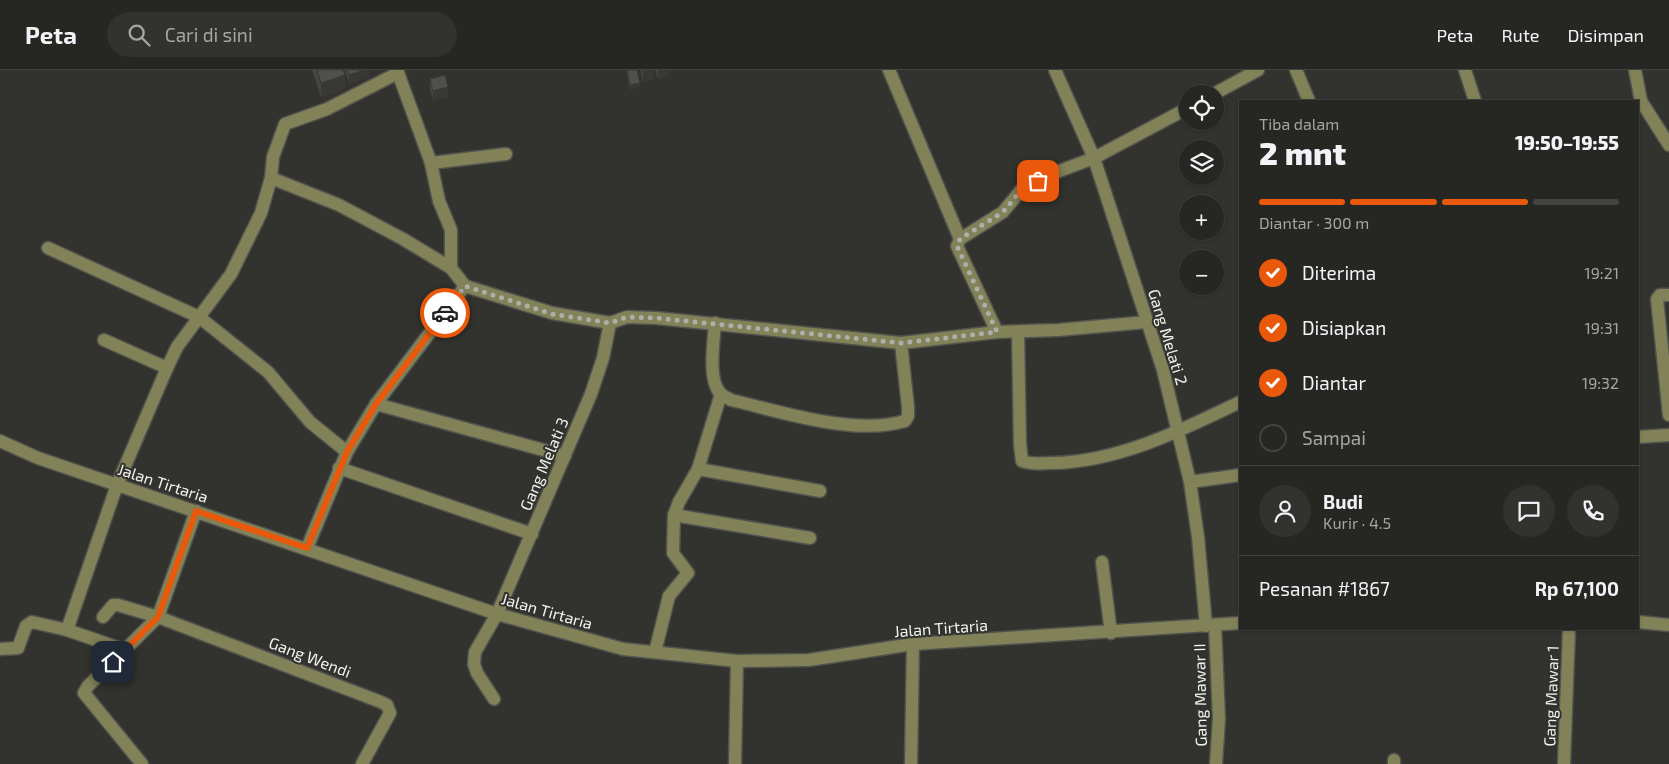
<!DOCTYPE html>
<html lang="id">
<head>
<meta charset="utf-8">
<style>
  :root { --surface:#262622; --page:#32322f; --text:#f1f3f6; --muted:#a4a5a5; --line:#424340; --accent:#ea580c }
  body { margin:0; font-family:"Exo 2",sans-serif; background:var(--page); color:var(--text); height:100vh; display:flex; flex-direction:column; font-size:19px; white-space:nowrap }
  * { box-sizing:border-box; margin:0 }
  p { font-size:16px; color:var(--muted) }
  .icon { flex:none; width:28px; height:28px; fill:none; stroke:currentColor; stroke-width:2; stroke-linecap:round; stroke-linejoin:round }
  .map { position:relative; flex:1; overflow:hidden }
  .drawer { position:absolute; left:1239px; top:30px; width:400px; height:530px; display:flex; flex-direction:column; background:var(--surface); border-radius:0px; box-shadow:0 1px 4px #0004,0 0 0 1px var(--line) }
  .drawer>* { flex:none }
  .controls { position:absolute; left:1179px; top:15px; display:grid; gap:10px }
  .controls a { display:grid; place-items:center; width:45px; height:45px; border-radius:50%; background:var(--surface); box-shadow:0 1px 4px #0004,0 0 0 1px var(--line); font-size:25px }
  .pin { position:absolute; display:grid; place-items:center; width:42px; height:42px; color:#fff; margin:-21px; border-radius:10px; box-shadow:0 2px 8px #0006 }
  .courier { position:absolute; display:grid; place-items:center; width:50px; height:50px; margin:-25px; border:4px solid #ea580c; border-radius:50%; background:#fff; color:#222; box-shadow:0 1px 6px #0007 }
  .summary em { font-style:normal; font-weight:800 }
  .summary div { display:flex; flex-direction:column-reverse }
  .summary { display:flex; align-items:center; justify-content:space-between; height:85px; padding:0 20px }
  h1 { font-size:32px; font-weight:800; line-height:38px }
  .bar { display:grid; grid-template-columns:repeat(4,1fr); gap:8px 5px; align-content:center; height:60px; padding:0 20px }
  .bar i { height:6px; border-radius:4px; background:var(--line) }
  .bar .selected { background:var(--accent) }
  .bar p { grid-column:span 4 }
  .line { display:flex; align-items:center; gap:12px; padding:0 20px; border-top:1px solid var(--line) }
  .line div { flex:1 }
  .round { display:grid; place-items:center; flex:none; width:52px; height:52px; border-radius:26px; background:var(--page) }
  ol { padding:0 20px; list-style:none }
  li { display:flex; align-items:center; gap:15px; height:55px }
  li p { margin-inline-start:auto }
  li .icon { padding:5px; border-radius:50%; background:var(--accent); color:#fff; stroke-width:4 }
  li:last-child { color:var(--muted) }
  li i { width:28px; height:28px; border:2px solid var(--line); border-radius:50% }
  header { display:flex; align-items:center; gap:30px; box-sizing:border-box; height:70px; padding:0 25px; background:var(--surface); border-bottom:1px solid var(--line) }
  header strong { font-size:24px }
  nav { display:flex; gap:28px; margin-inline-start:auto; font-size:18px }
  .search { width:350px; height:45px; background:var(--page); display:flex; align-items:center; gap:12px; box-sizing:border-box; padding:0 18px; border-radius:28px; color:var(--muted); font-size:19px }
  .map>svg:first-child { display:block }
</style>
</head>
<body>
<header>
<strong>Peta</strong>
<div class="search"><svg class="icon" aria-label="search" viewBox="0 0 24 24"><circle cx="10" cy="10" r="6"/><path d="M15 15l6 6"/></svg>Cari di sini</div>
<nav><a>Peta</a><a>Rute</a><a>Disimpan</a></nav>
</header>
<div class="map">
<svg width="1669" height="694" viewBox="0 0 1669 694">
  <rect width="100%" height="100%" fill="#32322e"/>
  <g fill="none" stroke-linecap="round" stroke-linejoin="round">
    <!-- minor casing -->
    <g stroke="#51514d" stroke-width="15">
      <g id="minor">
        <polyline points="397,0 431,93 439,131 451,160 451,198"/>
        <polyline points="889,0 960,169 957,176 997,262"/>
        <polyline points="1055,0 1094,88 1163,300 1190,412 1198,467 1206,556"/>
        <polyline points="1296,0 1309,31"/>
        <polyline points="1465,0 1475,31"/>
        <polyline points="1635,0 1641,31 1669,75"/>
        <polyline points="1214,24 1258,0"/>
        <polyline points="431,93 506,84"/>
        <polyline points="271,108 339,135 403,169 451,198 465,216 552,243 610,253 627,247 656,248 901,273 997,262 1058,260 1147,252"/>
        <polyline points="960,169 1003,142 1022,119 1054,103 1094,88 1188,38"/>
        <polyline points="48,178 199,247 268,302 310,352 347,382"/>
        <polyline points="1669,225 1660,225 1657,229 1669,345"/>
        <path d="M715,253C714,271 707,311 721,324C723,326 728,328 731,330C783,342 853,366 905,351L908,346V337L901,273"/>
        <path d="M1018,262L1020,374L1022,391C1032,395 1042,393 1052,393C1118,392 1182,360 1240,332"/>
        <polyline points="104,270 167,298"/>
        <polyline points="376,334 565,386"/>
        <polyline points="1638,367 1669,365"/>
        <polyline points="0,371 38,388 497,544 623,579 737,591 809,590 913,574 1240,553"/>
        <polyline points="339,398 532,464"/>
        <polyline points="698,399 820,421"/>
        <polyline points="1190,412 1240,405"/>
        <polyline points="674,445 810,468"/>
        <polyline points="307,478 347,382 376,334 465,216"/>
        <polyline points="1102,492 1111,563"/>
        <polyline points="103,547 113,535 118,535 158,547 381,632 387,635 390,643 362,694"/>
        <polyline points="1638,552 1669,555"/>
        <polyline points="1215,555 1219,649 1216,694"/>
        <polyline points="67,560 117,415 167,298 177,277 231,204 261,143 271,108 273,87 285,54 327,39 398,3"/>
        <polyline points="0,579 18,578 26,556 32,552 67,560 125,580"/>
        <polyline points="655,582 669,526 688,503 673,483 674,445 679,432 698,399 721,324"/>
        <polyline points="494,629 477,603 474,594 475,582 497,544 591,324 603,288 610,253"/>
        <polyline points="142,694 84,623 88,616 158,547 196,441"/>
        <polyline points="735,694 737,591"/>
        <polyline points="911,694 913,574"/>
        <polyline points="1394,694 1394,690"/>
        <polyline points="1564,694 1569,559"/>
      </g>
    </g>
    <!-- minor -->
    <use href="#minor" stroke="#828259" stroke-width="12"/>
  </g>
  <!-- wall -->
  <g fill="#454541">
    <polygon points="312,0 343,0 345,19 321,27"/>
    <polygon points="345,0 370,0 370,7 349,14"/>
    <polygon points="627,0 640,17 630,20 627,5"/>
    <polygon points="640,0 654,0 654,8 643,12"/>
    <polygon points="655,0 670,0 670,5 658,9"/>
    <polygon points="430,9 448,27 433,31 430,19"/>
  </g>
  <!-- shaded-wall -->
  <g fill="#383835">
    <polygon points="364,0 370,0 370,7 349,14 349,5"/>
    <polygon points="650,0 654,0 654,8 643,12 643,2"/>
    <polygon points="658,0 670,0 670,5 658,9"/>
    <polygon points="345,5 345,19 321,27 321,13"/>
    <polygon points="640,13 640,17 630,20 630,15"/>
    <polygon points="448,17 448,27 433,31 433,21"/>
  </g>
  <!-- building -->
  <g fill="#50504c" stroke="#383835">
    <polygon points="317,0 343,0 345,5 321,13"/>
    <polygon points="347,0 364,0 349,5"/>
    <polygon points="627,0 637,0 640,13 630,15"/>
    <polygon points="642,0 650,0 643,2"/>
    <polygon points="445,5 448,17 433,21 430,9"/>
  </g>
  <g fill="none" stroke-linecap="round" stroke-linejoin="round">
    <!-- done -->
    <polyline stroke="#aeaeab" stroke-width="5" stroke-dasharray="0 9" points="445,243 465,216 552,244 610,253 627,247 656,248 901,273 997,262 957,176 960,169 1003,142 1022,119 1038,111"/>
    <!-- route -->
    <polyline stroke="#ea580c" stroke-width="6" points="113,592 158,547 196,441 307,478 347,382 376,334 445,243"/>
  </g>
  <g text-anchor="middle" stroke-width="4" stroke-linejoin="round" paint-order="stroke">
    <!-- street labels -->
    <g font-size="16" fill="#f1f1ee" stroke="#32322e">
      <text transform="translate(1168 267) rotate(73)" y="6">Gang Melati 2</text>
      <text transform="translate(544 394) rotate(-67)" y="6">Gang Melati 3</text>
      <text transform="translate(163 413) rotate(18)" y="6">Jalan Tirtaria</text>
      <text transform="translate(547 541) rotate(16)" y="6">Jalan Tirtaria</text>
      <text transform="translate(941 558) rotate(-4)" y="6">Jalan Tirtaria</text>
      <text transform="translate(310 587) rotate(21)" y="6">Gang Wendi</text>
      <text transform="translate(1200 625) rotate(-91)" y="6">Gang Mawar II</text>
      <text transform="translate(1551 626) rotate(-88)" y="6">Gang Mawar 1</text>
    </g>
  </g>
</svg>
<div class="controls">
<a><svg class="icon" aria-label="locate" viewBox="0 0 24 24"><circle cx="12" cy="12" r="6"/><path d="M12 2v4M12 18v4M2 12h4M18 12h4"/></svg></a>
<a><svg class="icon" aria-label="layers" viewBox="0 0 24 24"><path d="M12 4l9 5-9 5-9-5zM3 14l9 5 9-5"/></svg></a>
<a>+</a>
<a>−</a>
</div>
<div class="pin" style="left:1038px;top:111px;background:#ea580c"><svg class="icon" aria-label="bag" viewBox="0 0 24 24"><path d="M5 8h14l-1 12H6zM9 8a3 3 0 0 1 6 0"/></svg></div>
<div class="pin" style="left:113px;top:592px;background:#1f2937"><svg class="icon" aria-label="home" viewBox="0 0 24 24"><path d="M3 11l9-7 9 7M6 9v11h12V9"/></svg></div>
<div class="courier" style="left:445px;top:243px"><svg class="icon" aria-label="car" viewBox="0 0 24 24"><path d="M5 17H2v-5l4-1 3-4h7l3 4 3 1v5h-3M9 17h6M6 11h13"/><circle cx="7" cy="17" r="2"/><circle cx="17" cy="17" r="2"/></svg></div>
<section class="drawer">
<div class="summary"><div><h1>2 mnt</h1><p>Tiba dalam</p></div><em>19:50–19:55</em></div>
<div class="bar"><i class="selected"></i><i class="selected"></i><i class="selected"></i><i></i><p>Diantar · 300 m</p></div>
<ol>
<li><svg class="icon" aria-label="check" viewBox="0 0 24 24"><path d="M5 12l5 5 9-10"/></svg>Diterima<p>19:21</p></li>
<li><svg class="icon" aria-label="check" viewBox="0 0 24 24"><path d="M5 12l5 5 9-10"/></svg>Disiapkan<p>19:31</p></li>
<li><svg class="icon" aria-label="check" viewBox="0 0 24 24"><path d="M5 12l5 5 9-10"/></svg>Diantar<p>19:32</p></li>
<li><i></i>Sampai</li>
</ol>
<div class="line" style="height:90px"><a class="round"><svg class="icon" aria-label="person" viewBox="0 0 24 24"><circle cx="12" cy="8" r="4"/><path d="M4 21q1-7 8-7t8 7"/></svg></a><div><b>Budi</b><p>Kurir · 4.5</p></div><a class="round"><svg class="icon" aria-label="chat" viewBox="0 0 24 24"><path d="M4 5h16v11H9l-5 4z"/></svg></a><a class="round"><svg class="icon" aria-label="phone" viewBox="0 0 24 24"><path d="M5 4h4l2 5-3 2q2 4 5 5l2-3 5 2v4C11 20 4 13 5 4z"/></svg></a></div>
<div class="line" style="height:65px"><div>Pesanan #1867</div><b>Rp 67,100</b></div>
</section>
</div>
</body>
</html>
